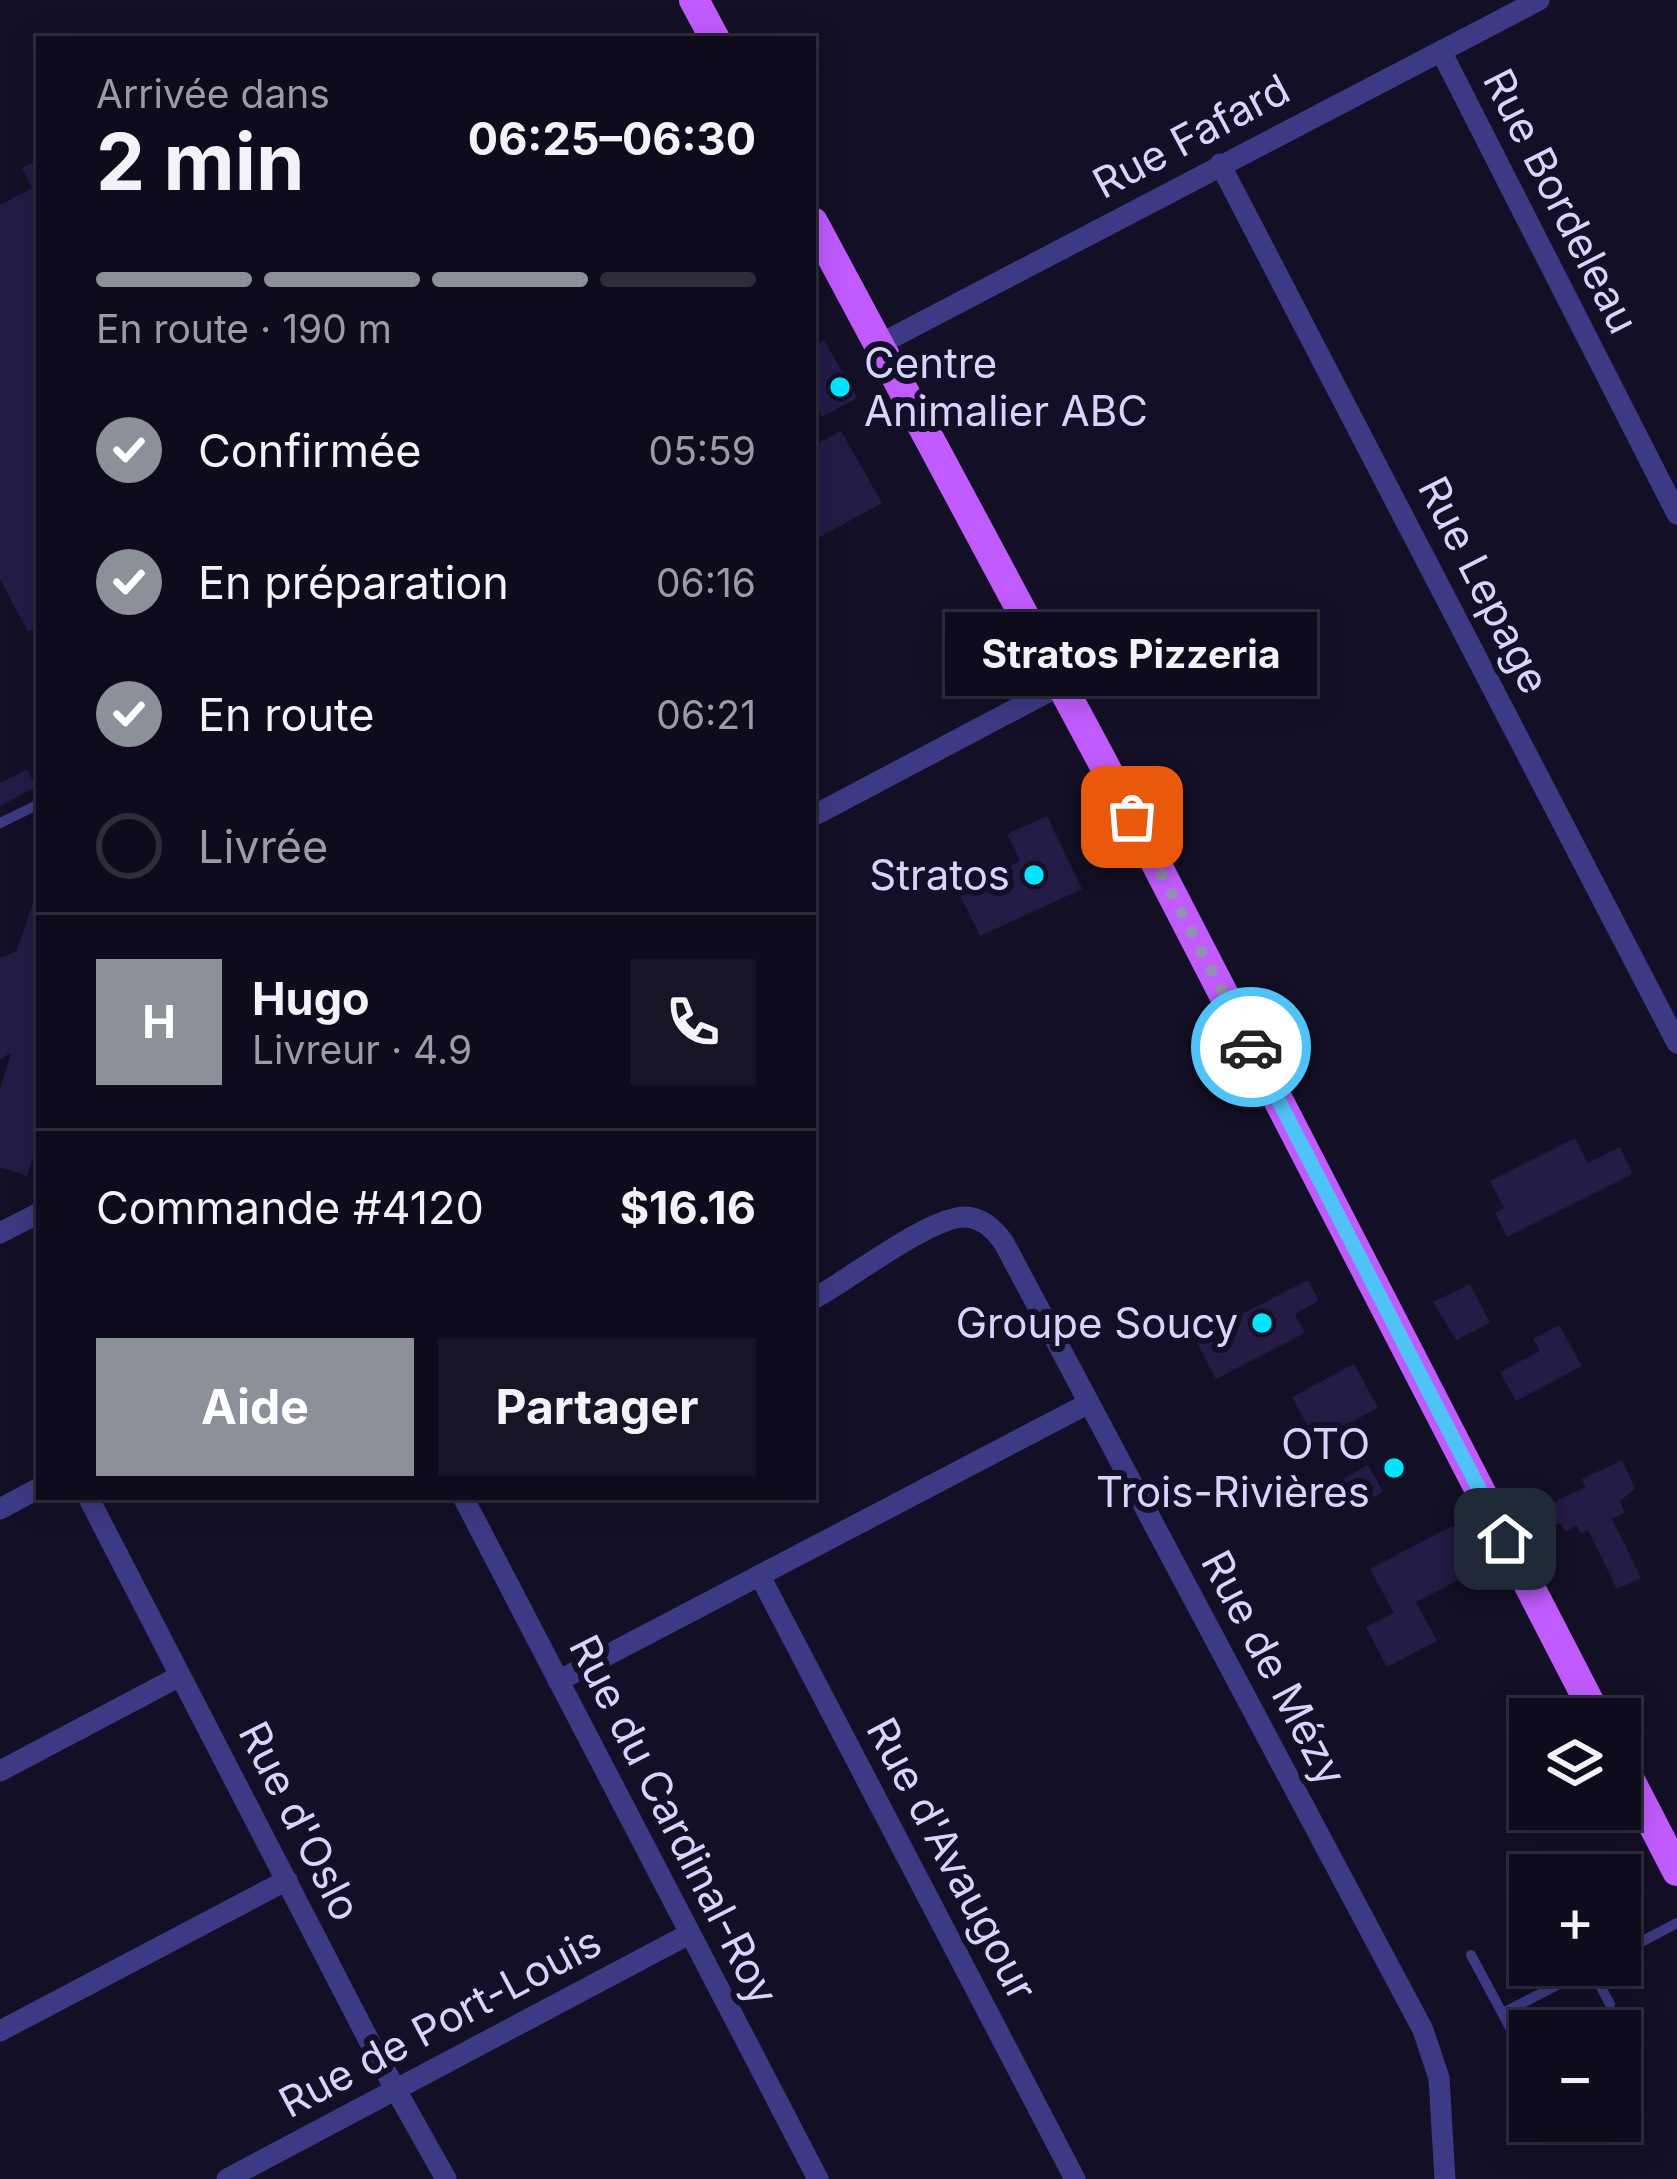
<!DOCTYPE html>
<html lang="fr">
<head>
<meta charset="utf-8">
<style>
  :root { --surface:#0e0b1c; --page:#171425; --text:#f1f3f6; --muted:#9b9ba3; --line:#2e2b3b; --accent:#8c9099 }
  body { margin:0; font-family:Inter,sans-serif; background:var(--page); color:var(--text); height:100vh; display:flex; flex-direction:column; font-size:45px; white-space:nowrap }
  * { box-sizing:border-box; margin:0 }
  p { font-size:39px; color:var(--muted) }
  .icon { flex:none; width:66px; height:66px; fill:none; stroke:currentColor; stroke-width:2; stroke-linecap:round; stroke-linejoin:round }
  .map { position:relative; flex:1; overflow:hidden }
  .sheet { position:absolute; left:36px; top:36px; width:780px; height:1464px; display:flex; flex-direction:column; background:var(--surface); border-radius:0px; box-shadow:0 6px 30px #0003,0 0 0 3px var(--line) }
  .sheet>* { flex:none }
  .controls { position:absolute; left:1509px; top:1698px; display:grid; gap:24px }
  .controls a { display:grid; place-items:center; width:132px; height:132px; border-radius:0px; background:var(--surface); box-shadow:0 6px 30px #0003,0 0 0 3px var(--line); font-size:60px }
  .pin { position:absolute; display:grid; place-items:center; width:102px; height:102px; color:#fff; margin:-51px; border-radius:24px; box-shadow:0 6px 18px #0006 }
  .courier { position:absolute; display:grid; place-items:center; width:120px; height:120px; margin:-60px; border:9px solid #4fc3f7; border-radius:50%; background:#fff; color:#222; box-shadow:0 3px 15px #0007 }
  .bubble { position:absolute; height:84px; border-radius:0px; background:var(--surface); box-shadow:0 6px 30px #0003,0 0 0 3px var(--line); font-size:39px; font-weight:700; line-height:84px; text-align:center }
  .headline em { font-style:normal; font-weight:700 }
  .headline div { display:flex; flex-direction:column-reverse }
  .headline { display:flex; align-items:center; justify-content:space-between; height:204px; padding:0 60px }
  h1 { font-size:78px; font-weight:700; line-height:90px }
  .bar { display:grid; grid-template-columns:repeat(4,1fr); gap:18px 12px; align-content:center; height:144px; padding:0 60px }
  .bar i { height:15px; border-radius:9px; background:var(--line) }
  .bar .active { background:var(--accent) }
  .bar p { grid-column:span 4 }
  .line { display:flex; align-items:center; gap:30px; padding:0 60px; border-top:3px solid var(--line) }
  .line div { flex:1 }
  .round { display:grid; place-items:center; flex:none; width:126px; height:126px; border-radius:0px; background:var(--page) }
  ol { padding:0 60px; list-style:none }
  li { display:flex; align-items:center; gap:36px; height:132px }
  li p { margin-inline-start:auto }
  li .icon { padding:12px; border-radius:50%; background:var(--accent); color:#fff; stroke-width:4 }
  li:last-child { color:var(--muted) }
  li i { width:66px; height:66px; border:6px solid var(--line); border-radius:50% }
  .cta { display:flex; gap:24px; margin-top:auto; padding:24px 60px }
  .cta a { flex:1; height:138px; border-radius:0px; background:var(--accent); color:#fff; font-size:48px; font-weight:700; line-height:138px; text-align:center }
  .cta a+a { background:var(--page); color:var(--text) }
  .map>svg:first-child { display:block }
</style>
</head>
<body>
<div class="map">
<svg width="1677" height="2179" viewBox="0 0 1677 2179">
  <rect width="100%" height="100%" fill="#130f26"/>
  <!-- building -->
  <g fill="#241b47">
    <polygon points="39,159 39,627 28,632 0,579 0,205 32,188 22,168"/>
    <polygon points="824,340 857,398 822,417 813,400 813,346"/>
    <polygon points="841,431 882,503 813,541 813,446"/>
    <polygon points="27,769 36,787 0,806 0,783"/>
    <polygon points="1047,816 1082,889 980,936 958,892 1020,861 1007,834"/>
    <polygon points="36,893 39,893 39,1137 27,1176 0,1167 0,1090 11,1053 0,1059 0,958 17,951"/>
    <polygon points="1575,1138 1588,1163 1620,1147 1633,1174 1507,1237 1495,1213 1504,1208 1490,1181"/>
    <polygon points="1308,1280 1319,1301 1295,1314 1305,1333 1216,1379 1195,1338"/>
    <polygon points="1470,1284 1490,1323 1456,1340 1433,1302"/>
    <polygon points="1559,1325 1582,1366 1516,1401 1500,1372 1540,1351 1533,1339"/>
    <polygon points="1354,1364 1378,1408 1316,1441 1292,1397"/>
    <polygon points="1622,1460 1635,1489 1620,1501 1625,1513 1612,1519 1641,1578 1617,1589 1588,1530 1581,1534 1577,1526 1565,1531 1561,1524 1533,1525 1556,1513 1552,1503 1586,1487 1582,1479"/>
    <polygon points="1368,1465 1383,1492 1353,1509 1338,1482"/>
    <polygon points="1452,1526 1476,1571 1416,1602 1437,1641 1387,1667 1366,1627 1394,1613 1370,1569"/>
  </g>
  <g fill="none" stroke-linecap="round" stroke-linejoin="round">
    <!-- lane -->
    <g stroke="#3d3a85" stroke-width="10">
      <polyline points="0,823 39,804"/>
      <polyline points="1620,1953 1677,1923"/>
      <polyline points="1471,1955 1530,2065"/>
      <polyline points="1589,1965 1610,2004"/>
      <polyline points="1503,2013 1596,1965"/>
    </g>
    <!-- street -->
    <g stroke="#3d3a85" stroke-width="21">
      <polyline points="1441,51 1677,514"/>
      <polyline points="1220,164 1677,1043"/>
      <polyline points="880,344 1539,0"/>
      <polyline points="813,816 1061,685"/>
      <polyline points="0,1233 39,1213"/>
      <path d="M813,1299C849,1280 930,1216 966,1217C983,1218 995,1230 1004,1243L1423,2030L1439,2078L1445,2179"/>
      <polyline points="88,1497 378,2058 446,2179"/>
      <polyline points="463,1497 818,2179"/>
      <polyline points="0,1509 39,1488"/>
      <polyline points="760,1576 1075,2179"/>
      <polyline points="558,1681 1089,1403"/>
      <polyline points="0,1771 180,1676"/>
      <polyline points="0,2031 287,1880"/>
      <polyline points="227,2179 689,1934"/>
    </g>
    <!-- primary -->
    <g stroke="#c25bff" stroke-width="30">
      <polyline points="694,0 715,39"/>
      <polyline points="813,222 1132,817 1598,1719"/>
      <polyline points="1620,1761 1677,1871"/>
    </g>
  </g>
  <g fill="none" stroke-linecap="round" stroke-linejoin="round">
    <!-- done -->
    <polyline stroke="#948fb3" stroke-width="12" stroke-dasharray="0 21.6" points="1132,817 1251,1047"/>
    <!-- route -->
    <polyline stroke="#4fc3f7" stroke-width="15" points="1251,1047 1505,1539"/>
  </g>
  <!-- markers -->
  <g fill="#00e5ff" stroke="#130f26" stroke-width="4.5">
    <circle cx="840" cy="387" r="12"/>
    <circle cx="1034" cy="875" r="12"/>
    <circle cx="1262" cy="1323" r="12"/>
    <circle cx="1394" cy="1468" r="12"/>
  </g>
  <g text-anchor="middle" stroke-width="12" stroke-linejoin="round" paint-order="stroke">
    <!-- street labels -->
    <g font-size="42" fill="#d9d4ff" stroke="#130f26">
      <text transform="translate(1191 136) rotate(-28)" y="15">Rue Fafard</text>
      <text transform="translate(1561 201) rotate(63)" y="15">Rue Bordeleau</text>
      <text transform="translate(1484 585) rotate(63)" y="15">Rue Lepage</text>
      <text transform="translate(1274 1668) rotate(62)" y="15">Rue de Mézy</text>
      <text transform="translate(674 1820) rotate(63)" y="15">Rue du Cardinal-Roy</text>
      <text transform="translate(300 1821) rotate(63)" y="15">Rue d'Oslo</text>
      <text transform="translate(952 1859) rotate(62)" y="15">Rue d'Avaugour</text>
      <text transform="translate(440 2022) rotate(-28)" y="15">Rue de Port-Louis</text>
    </g>
    <!-- poi labels -->
    <g font-size="42" fill="#d9d4ff" stroke="#130f26" text-anchor="end">
      <text x="864" y="378" text-anchor="start">Centre<tspan x="864" dy="48">Animalier ABC</tspan></text>
      <text x="1010" y="890">Stratos</text>
      <text x="1238" y="1338">Groupe Soucy</text>
      <text x="1370" y="1459">OTO<tspan x="1370" dy="48">Trois-Rivières</tspan></text>
    </g>
  </g>
</svg>
<div class="controls">
<a><svg class="icon" aria-label="layers" viewBox="0 0 24 24"><path d="M12 4l9 5-9 5-9-5zM3 14l9 5 9-5"/></svg></a>
<a>+</a>
<a>−</a>
</div>
<div class="pin" style="left:1132px;top:817px;background:#ea580c"><svg class="icon" aria-label="bag" viewBox="0 0 24 24"><path d="M5 8h14l-1 12H6zM9 8a3 3 0 0 1 6 0"/></svg></div>
<div class="pin" style="left:1505px;top:1539px;background:#1f2937"><svg class="icon" aria-label="home" viewBox="0 0 24 24"><path d="M3 11l9-7 9 7M6 9v11h12V9"/></svg></div>
<div class="courier" style="left:1251px;top:1047px"><svg class="icon" aria-label="car" viewBox="0 0 24 24"><path d="M5 17H2v-5l4-1 3-4h7l3 4 3 1v5h-3M9 17h6M6 11h13"/><circle cx="7" cy="17" r="2"/><circle cx="17" cy="17" r="2"/></svg></div>
<div class="bubble" style="left:945px;top:612px;width:372px">Stratos Pizzeria</div>
<section class="sheet">
<div class="headline"><div><h1>2 min</h1><p>Arrivée dans</p></div><em>06:25–06:30</em></div>
<div class="bar"><i class="active"></i><i class="active"></i><i class="active"></i><i></i><p>En route · 190 m</p></div>
<ol>
<li><svg class="icon" aria-label="check" viewBox="0 0 24 24"><path d="M5 12l5 5 9-10"/></svg>Confirmée<p>05:59</p></li>
<li><svg class="icon" aria-label="check" viewBox="0 0 24 24"><path d="M5 12l5 5 9-10"/></svg>En préparation<p>06:16</p></li>
<li><svg class="icon" aria-label="check" viewBox="0 0 24 24"><path d="M5 12l5 5 9-10"/></svg>En route<p>06:21</p></li>
<li><i></i>Livrée</li>
</ol>
<div class="line" style="height:216px"><b class="round" style="background:var(--accent);color:#fff">H</b><div><b>Hugo</b><p>Livreur · 4.9</p></div><a class="round"><svg class="icon" aria-label="phone" viewBox="0 0 24 24"><path d="M5 4h4l2 5-3 2q2 4 5 5l2-3 5 2v4C11 20 4 13 5 4z"/></svg></a></div>
<div class="line" style="height:156px"><div>Commande #4120</div><b>$16.16</b></div>
<div class="cta"><a>Aide</a><a>Partager</a></div>
</section>
</div>
</body>
</html>
